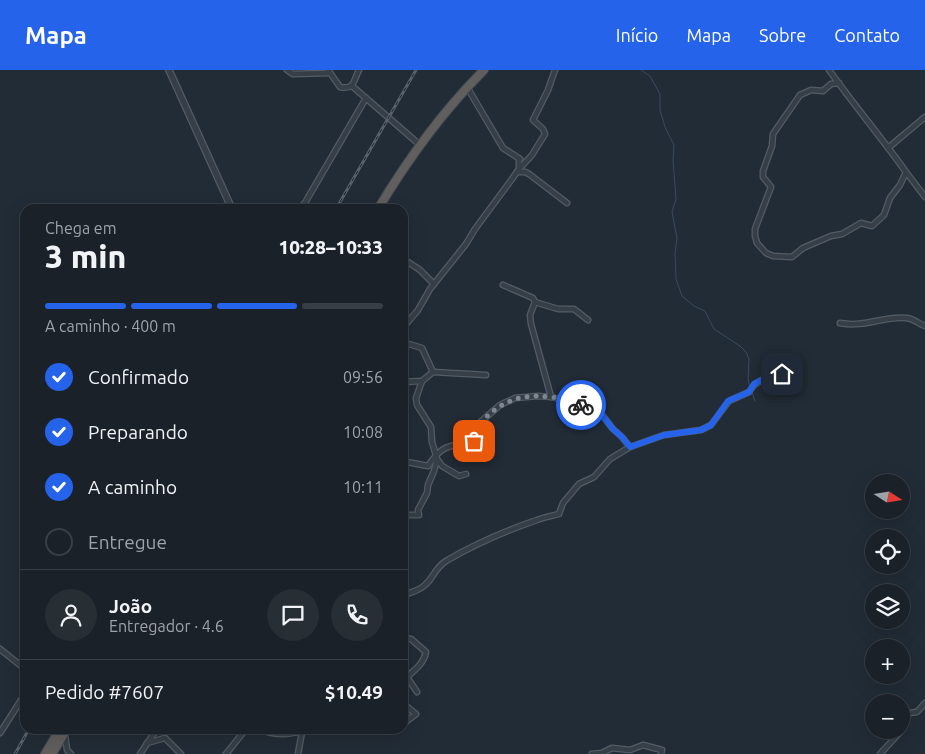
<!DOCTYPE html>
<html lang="pt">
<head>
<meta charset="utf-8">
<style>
  :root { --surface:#1a2128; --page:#272e34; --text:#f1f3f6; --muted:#9fa3a8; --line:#383e45; --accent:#2563eb }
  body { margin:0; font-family:Ubuntu,sans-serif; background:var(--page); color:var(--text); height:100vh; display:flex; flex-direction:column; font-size:19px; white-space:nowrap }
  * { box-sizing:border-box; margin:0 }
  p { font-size:16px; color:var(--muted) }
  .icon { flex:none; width:28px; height:28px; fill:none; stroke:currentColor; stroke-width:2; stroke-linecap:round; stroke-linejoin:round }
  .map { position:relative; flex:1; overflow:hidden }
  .drawer { position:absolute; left:20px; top:134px; width:388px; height:530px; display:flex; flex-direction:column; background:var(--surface); border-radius:15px; box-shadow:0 5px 20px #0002,0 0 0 1px var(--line) }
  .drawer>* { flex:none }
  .needle { width:32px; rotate:102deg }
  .fabs { position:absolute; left:865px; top:404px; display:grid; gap:10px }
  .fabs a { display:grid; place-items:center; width:45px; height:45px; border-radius:50%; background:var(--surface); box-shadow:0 5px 20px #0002,0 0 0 1px var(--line); font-size:25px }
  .pin { position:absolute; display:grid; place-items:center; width:42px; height:42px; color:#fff; margin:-21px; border-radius:10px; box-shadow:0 2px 8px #0006 }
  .courier { position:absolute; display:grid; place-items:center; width:50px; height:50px; margin:-25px; border:4px solid #2563eb; border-radius:50%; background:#fff; color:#222; box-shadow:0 1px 6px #0007 }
  .headline em { font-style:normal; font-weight:800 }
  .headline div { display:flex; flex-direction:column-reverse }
  .headline { display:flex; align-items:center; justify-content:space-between; height:85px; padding:0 25px }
  h1 { font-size:32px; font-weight:800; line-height:38px }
  .bar { display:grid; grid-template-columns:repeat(4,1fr); gap:8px 5px; align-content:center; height:60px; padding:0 25px }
  .bar i { height:6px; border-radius:4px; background:var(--line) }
  .bar .active { background:var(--accent) }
  .bar p { grid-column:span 4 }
  .line { display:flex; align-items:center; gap:12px; padding:0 25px; border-top:1px solid var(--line) }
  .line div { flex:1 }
  .round { display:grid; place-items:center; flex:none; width:52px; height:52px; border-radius:26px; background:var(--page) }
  ol { padding:0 25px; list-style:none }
  li { display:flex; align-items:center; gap:15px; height:55px }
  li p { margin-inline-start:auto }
  li .icon { padding:5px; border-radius:50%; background:var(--accent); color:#fff; stroke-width:4 }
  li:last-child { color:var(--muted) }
  li i { width:28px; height:28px; border:2px solid var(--line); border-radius:50% }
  header { display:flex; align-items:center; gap:30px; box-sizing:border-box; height:70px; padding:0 25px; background:var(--accent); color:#fff }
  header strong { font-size:24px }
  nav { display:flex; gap:28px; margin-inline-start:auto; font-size:18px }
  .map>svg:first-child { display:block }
</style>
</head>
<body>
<header>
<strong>Mapa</strong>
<nav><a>Início</a><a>Mapa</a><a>Sobre</a><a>Contato</a></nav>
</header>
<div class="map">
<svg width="925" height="684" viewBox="0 0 925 684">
  <rect width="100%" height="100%" fill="#222c36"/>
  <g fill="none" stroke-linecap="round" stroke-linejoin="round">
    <!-- stream -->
    <g stroke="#394b5f" stroke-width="1">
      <polyline points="641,0 650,6 660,24 660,40 665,57 674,75 673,90 676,129 672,142 677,168 675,183 676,209 682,226 694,236 705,241 714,259 740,276 746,282 749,289 748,309 750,318"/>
      <polyline points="752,322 755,331"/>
    </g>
    <!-- minor casing -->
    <g stroke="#535c64" stroke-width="7">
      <g id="minor">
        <polyline points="287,0 293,4 330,3"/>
        <path d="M328,0L340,17C355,20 353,11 359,0"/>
        <path d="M829,0C854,35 881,67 906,102L900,115L890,128L884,145L872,156L861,153L842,164L831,166L803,178L792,187L773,186L766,183L757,173L755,166V159L771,117L763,107V101L772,76L773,64L800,25L811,20L823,21L831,14L839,13"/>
        <polyline points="352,16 420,75"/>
        <polyline points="467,17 503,78 520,89"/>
        <polyline points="888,78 925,47"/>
        <polyline points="520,98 532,85 545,64 543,59 533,50 548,20 555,0"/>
        <polyline points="517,102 525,102 529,104 567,133"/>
        <polyline points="906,102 925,127"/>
        <polyline points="300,139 306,131 366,28"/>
        <polyline points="402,188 420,200 434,214"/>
        <polyline points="503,215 533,228 535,232 530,245 531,254 551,327"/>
        <polyline points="535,232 558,239 574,239 588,250"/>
        <path d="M840,253C866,258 885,245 907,248C914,249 919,254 925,256"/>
        <polyline points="402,259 418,240 430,219 466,174 475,159 512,109 519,99 519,89"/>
        <polyline points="402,272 422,278 433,302"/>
        <polyline points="402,312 422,311 433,302 486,305"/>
        <polyline points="437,389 442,396 459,406 466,404"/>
        <path d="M402,391L428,396C438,381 445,375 463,374L477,355L500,335L515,328L538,326L552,327L575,334L587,335L599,341L613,359L622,367L630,377"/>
        <polyline points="402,445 419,445 418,440 427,423 428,415 434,401 437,389 432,372 431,357 417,335 416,328 422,311"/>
        <path d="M402,526C410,522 420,521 426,514C434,507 434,499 446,491C473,475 508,460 537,450C545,447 552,446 559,444L563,433L579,414L594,407L610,389L630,377L664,365L701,360L711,355L729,331L749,322L754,315L765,308L782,304"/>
        <path d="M402,566L405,568L411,569L426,582C424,593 415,600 407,607L417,622"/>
        <polyline points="0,579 25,599"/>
        <polyline points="402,639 405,635 416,644 402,655"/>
        <path d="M259,659C281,668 293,663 315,659"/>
        <polyline points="0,663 23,627 25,620"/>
        <polyline points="65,665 67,680 71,684"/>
        <polyline points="147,673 165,668 181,684"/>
        <polyline points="140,684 157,659"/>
        <polyline points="226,684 246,659"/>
        <polyline points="298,684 302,662"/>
        <polyline points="592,684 602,683 612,678 630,680 643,675 662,680 661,684"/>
        <polyline points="880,684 903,659 905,648 909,643 917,642 925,633"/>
      </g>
    </g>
    <!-- tertiary casing -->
    <g stroke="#535c64" stroke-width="8">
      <polyline id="tertiary" points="169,0 232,139"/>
    </g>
    <!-- trunk casing -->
    <g stroke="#404951" stroke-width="10">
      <g id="trunk">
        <path d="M378,139C408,89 443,41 484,0"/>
        <polyline points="45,684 60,659"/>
        <polyline points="52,684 67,659"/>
      </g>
    </g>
    <!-- minor -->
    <use href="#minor" stroke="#363e47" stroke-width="4.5"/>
    <!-- tertiary -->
    <use href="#tertiary" stroke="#363e47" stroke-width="5.5"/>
    <!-- trunk -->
    <use href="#trunk" stroke="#605f5d" stroke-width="8"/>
    <!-- rail casing -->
    <g stroke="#58626e" stroke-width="3">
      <g id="rail">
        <polyline points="336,139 416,0"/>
        <polyline points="15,684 29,659"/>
      </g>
    </g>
    <!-- rail -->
    <use href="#rail" stroke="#1b232b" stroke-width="1" stroke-dasharray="4" stroke-linecap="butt"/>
  </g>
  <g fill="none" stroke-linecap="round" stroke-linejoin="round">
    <!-- done -->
    <path stroke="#7e8892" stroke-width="5" stroke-dasharray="0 9" d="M474,371L468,368C491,338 511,322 551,327C561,328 571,334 581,335"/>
    <!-- route -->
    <polyline stroke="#2563eb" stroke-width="6" points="581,335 587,335 599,341 613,359 622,367 630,377 664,365 701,360 711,355 728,331 749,322 754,314 765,308 782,304"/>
  </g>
</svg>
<div class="fabs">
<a><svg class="needle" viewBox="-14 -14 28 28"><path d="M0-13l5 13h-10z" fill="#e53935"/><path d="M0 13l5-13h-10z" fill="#9fa3a8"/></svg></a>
<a><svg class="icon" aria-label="locate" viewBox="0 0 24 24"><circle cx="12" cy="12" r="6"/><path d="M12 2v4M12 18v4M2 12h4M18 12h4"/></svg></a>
<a><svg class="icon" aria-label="layers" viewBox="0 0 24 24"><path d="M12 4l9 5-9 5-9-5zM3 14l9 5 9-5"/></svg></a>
<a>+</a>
<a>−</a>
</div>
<div class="pin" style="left:474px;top:371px;background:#ea580c"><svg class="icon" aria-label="bag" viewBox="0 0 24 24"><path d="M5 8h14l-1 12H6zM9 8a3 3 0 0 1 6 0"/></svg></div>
<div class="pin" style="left:782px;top:304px;background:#1f2937"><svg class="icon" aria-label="home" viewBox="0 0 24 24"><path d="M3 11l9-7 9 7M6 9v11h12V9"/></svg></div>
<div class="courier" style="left:581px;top:335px"><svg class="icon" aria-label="bike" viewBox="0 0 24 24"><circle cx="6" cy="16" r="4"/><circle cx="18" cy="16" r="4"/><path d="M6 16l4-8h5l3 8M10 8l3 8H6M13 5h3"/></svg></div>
<section class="drawer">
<div class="headline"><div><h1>3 min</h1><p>Chega em</p></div><em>10:28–10:33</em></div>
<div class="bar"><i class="active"></i><i class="active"></i><i class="active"></i><i></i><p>A caminho · 400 m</p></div>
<ol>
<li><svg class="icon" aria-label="check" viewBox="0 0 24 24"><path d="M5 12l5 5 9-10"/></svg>Confirmado<p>09:56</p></li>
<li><svg class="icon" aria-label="check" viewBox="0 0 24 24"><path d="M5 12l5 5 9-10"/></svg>Preparando<p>10:08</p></li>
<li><svg class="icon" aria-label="check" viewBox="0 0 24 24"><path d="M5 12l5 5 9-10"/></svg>A caminho<p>10:11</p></li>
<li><i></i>Entregue</li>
</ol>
<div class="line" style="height:90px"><a class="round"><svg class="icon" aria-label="person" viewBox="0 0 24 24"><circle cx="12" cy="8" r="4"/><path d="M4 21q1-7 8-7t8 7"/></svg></a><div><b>João</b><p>Entregador · 4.6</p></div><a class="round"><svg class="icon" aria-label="chat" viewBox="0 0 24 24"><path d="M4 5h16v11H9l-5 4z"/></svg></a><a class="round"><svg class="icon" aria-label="phone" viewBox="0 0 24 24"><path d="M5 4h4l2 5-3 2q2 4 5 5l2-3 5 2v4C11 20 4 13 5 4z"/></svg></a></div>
<div class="line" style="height:65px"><div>Pedido #7607</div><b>$10.49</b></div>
</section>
</div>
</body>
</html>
